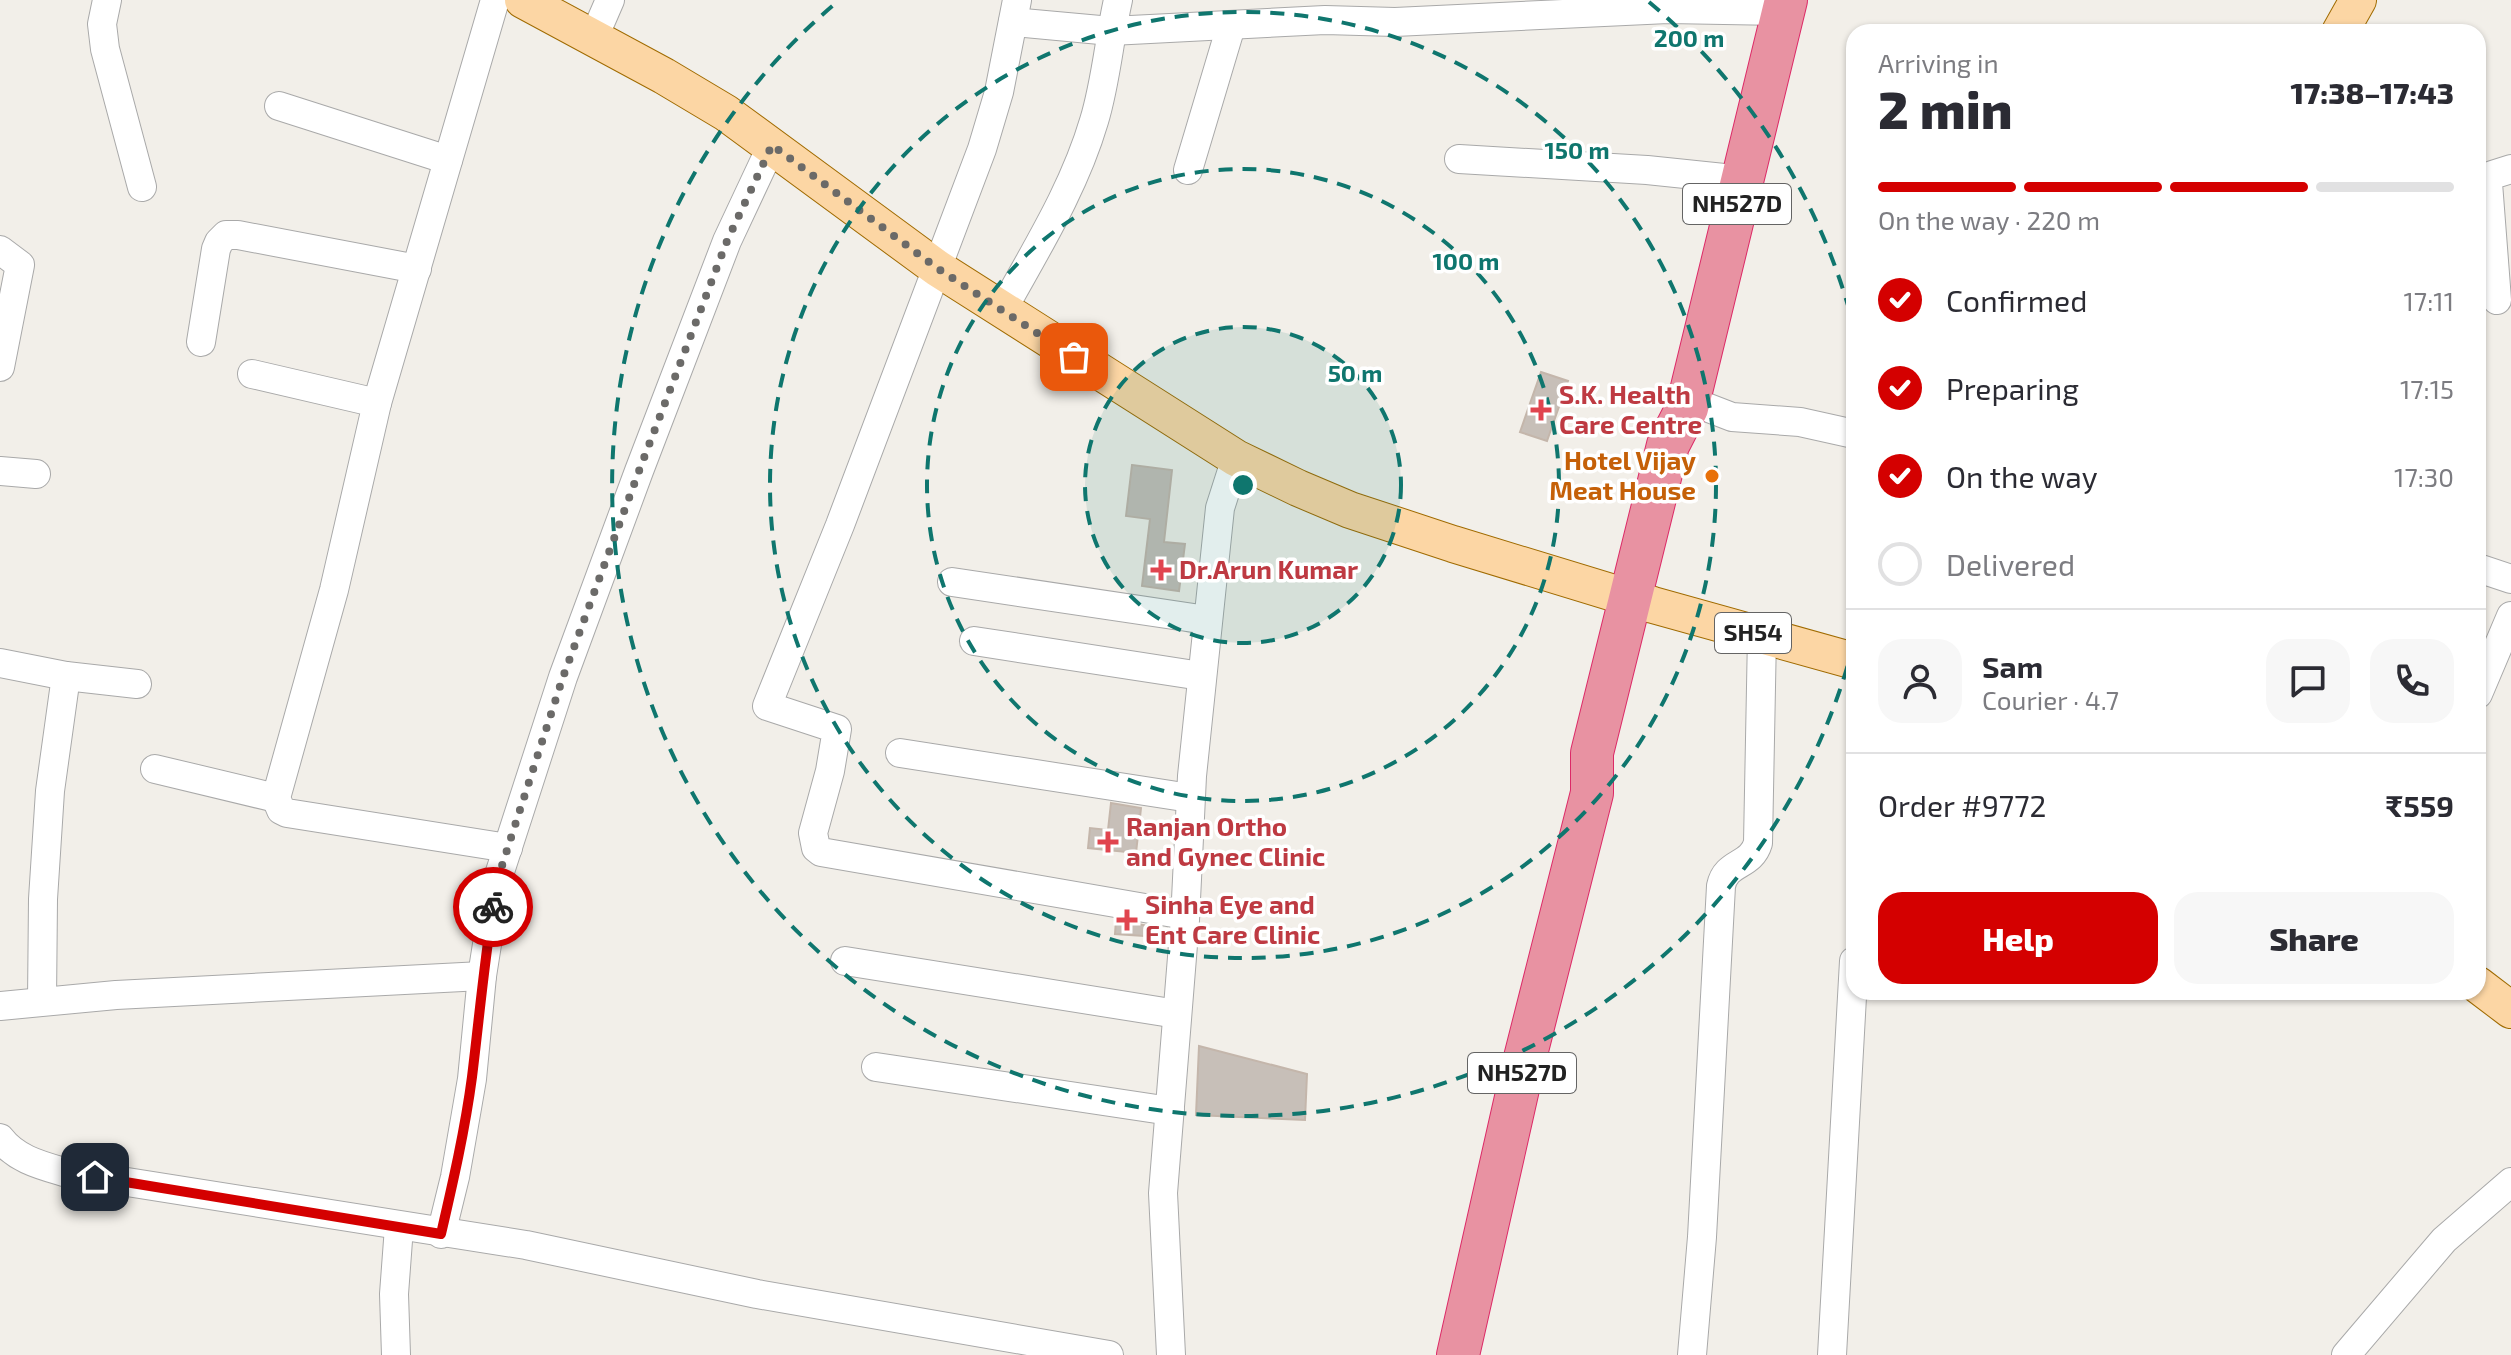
<!DOCTYPE html>
<html lang="en">
<head>
<meta charset="utf-8">
<style>
  :root { --surface:#fff; --page:#f7f7f7; --text:#2b2b33; --muted:#7c7c81; --line:#e1e1e2; --accent:#d40000 }
  body { margin:0; font-family:"Exo 2",sans-serif; background:var(--page); color:var(--text); height:100vh; display:flex; flex-direction:column; font-size:30px; white-space:nowrap }
  * { box-sizing:border-box; margin:0 }
  p { font-size:26px; color:var(--muted) }
  .icon { flex:none; width:44px; height:44px; fill:none; stroke:currentColor; stroke-width:2; stroke-linecap:round; stroke-linejoin:round }
  .map { position:relative; flex:1; overflow:hidden }
  .sheet { position:absolute; left:1846px; top:24px; width:640px; height:976px; display:flex; flex-direction:column; background:var(--surface); border-radius:24px; box-shadow:0 2px 6px #0004 }
  .sheet>* { flex:none }
  .pin { position:absolute; display:grid; place-items:center; width:68px; height:68px; color:#fff; margin:-34px; border-radius:16px; box-shadow:0 4px 12px #0006 }
  .courier { position:absolute; display:grid; place-items:center; width:80px; height:80px; margin:-40px; border:6px solid #d40000; border-radius:50%; background:#fff; color:#222; box-shadow:0 2px 10px #0007 }
  .overview em { font-style:normal; font-weight:800 }
  .overview div { display:flex; flex-direction:column-reverse }
  .overview { display:flex; align-items:center; justify-content:space-between; height:136px; padding:0 32px }
  h1 { font-size:52px; font-weight:800; line-height:60px }
  .bar { display:grid; grid-template-columns:repeat(4,1fr); gap:12px 8px; align-content:center; height:96px; padding:0 32px }
  .bar i { height:10px; border-radius:6px; background:var(--line) }
  .bar .active { background:var(--accent) }
  .bar p { grid-column:span 4 }
  .line { display:flex; align-items:center; gap:20px; padding:0 32px; border-top:2px solid var(--line) }
  .line div { flex:1 }
  .round { display:grid; place-items:center; flex:none; width:84px; height:84px; border-radius:24px; background:var(--page) }
  ol { padding:0 32px; list-style:none }
  li { display:flex; align-items:center; gap:24px; height:88px }
  li p { margin-inline-start:auto }
  li .icon { padding:8px; border-radius:50%; background:var(--accent); color:#fff; stroke-width:4 }
  li:last-child { color:var(--muted) }
  li i { width:44px; height:44px; border:4px solid var(--line); border-radius:50% }
  .action { display:flex; gap:16px; margin-top:auto; padding:16px 32px }
  .action a { flex:1; height:92px; border-radius:24px; background:var(--accent); color:#fff; font-size:32px; font-weight:800; line-height:92px; text-align:center }
  .action a+a { background:var(--page); color:var(--text) }
  .map>svg:first-child { display:block }
</style>
</head>
<body>
<div class="map">
<svg width="2511" height="1355" viewBox="0 0 2511 1355">
  <rect width="100%" height="100%" fill="#f2efe9"/>
  <!-- building -->
  <g fill="#c7bfb8" stroke="#c4b6ab" stroke-width="2">
    <polygon points="1541,372 1568,381 1547,441 1520,432"/>
    <polygon points="1132,465 1172,470 1164,542 1185,544 1179,591 1142,586 1150,519 1126,516"/>
    <polygon points="1111,803 1141,808 1136,853 1088,848 1090,828 1108,830"/>
    <polygon points="1116,920 1160,928 1159,937 1115,934"/>
    <polygon points="1199,1046 1307,1074 1305,1120 1196,1115"/>
  </g>
  <g fill="none" stroke-linecap="round" stroke-linejoin="round">
    <!-- minor casing -->
    <g stroke="#a9a9a9" stroke-width="30">
      <g id="minor">
        <polyline points="107,0 102,24 105,49 142,187"/>
        <polyline points="495,0 377,403 334,590 276,798 281,810 287,813 508,848"/>
        <polyline points="1017,0 999,92 982,149 840,525 767,706 837,729 830,771 813,833 816,848 821,852 1185,915"/>
        <polyline points="1013,22 1111,31 1325,20 1395,22 1668,9 1784,11"/>
        <polyline points="594,37 610,0"/>
        <polyline points="279,106 448,160"/>
        <polyline points="1459,159 1647,170 1743,180"/>
        <polyline points="1188,170 1231,26"/>
        <polyline points="0,250 20,265 0,367"/>
        <polyline points="2497,300 2488,183 2492,175 2511,169"/>
        <path d="M1002,311C1036,249 1074,189 1094,121C1106,82 1109,40 1118,0"/>
        <polyline points="201,342 216,249 219,242 226,235 238,235 417,269"/>
        <polyline points="252,374 377,403"/>
        <polyline points="1688,400 1732,417 1800,422 1854,434"/>
        <polyline points="0,471 36,474"/>
        <polyline points="2478,568 2511,579"/>
        <polyline points="952,582 1207,620"/>
        <polyline points="974,641 1201,676"/>
        <polyline points="0,663 66,676 137,684"/>
        <polyline points="2478,694 2511,616"/>
        <polyline points="900,753 1190,798"/>
        <polyline points="155,769 276,798"/>
        <polyline points="845,961 1177,1014"/>
        <polyline points="42,1001 43,899 50,791 66,676"/>
        <polyline points="0,1006 116,995 482,976"/>
        <polyline points="876,1067 1170,1111"/>
        <path d="M0,1138C16,1159 40,1165 64,1172L526,1245L757,1294L1109,1355"/>
        <polyline points="441,1234 455,1177 472,1079 482,976 497,881 563,677 639,471 727,241 772,145"/>
        <polyline points="396,1355 394,1294 399,1227"/>
        <polyline points="1171,1355 1163,1193 1185,920 1192,776 1220,508 1236,458"/>
        <path d="M1692,1355L1702,1237L1721,886C1726,861 1751,867 1758,843L1762,635"/>
        <polyline points="1832,1355 1854,961"/>
        <polyline points="2346,1355 2444,1240 2511,1182"/>
      </g>
    </g>
    <!-- major casing -->
    <g stroke="#a06b00" stroke-width="38">
      <g id="major">
        <polyline points="523,0 664,76 726,113 937,268 1236,458 1298,488 1350,510 1453,544 1653,605 1854,661"/>
        <polyline points="2340,32 2358,0"/>
        <polyline points="2478,985 2511,1010"/>
      </g>
    </g>
    <!-- highway casing -->
    <g stroke="#dc2a67" stroke-width="44">
      <polyline id="highway" points="1458,1355 1524,1062 1592,793 1592,753 1668,445 1687,408 1786,0"/>
    </g>
    <!-- minor -->
    <use href="#minor" stroke="#fff" stroke-width="28"/>
    <!-- major -->
    <use href="#major" stroke="#fcd6a4" stroke-width="36"/>
    <!-- highway -->
    <use href="#highway" stroke="#e892a2" stroke-width="42"/>
  </g>
  <g fill="none" stroke-linecap="round" stroke-linejoin="round">
    <!-- done -->
    <polyline stroke="#6b6a68" stroke-width="8" stroke-dasharray="0 14.4" points="493,907 497,881 563,677 639,471 727,241 772,145 937,268 1074,357"/>
    <!-- route -->
    <path stroke="#d40000" stroke-width="10" d="M95,1177L441,1234C453,1182 465,1130 472,1077C479,1020 484,964 493,907"/>
  </g>
  <!-- distance rings -->
  <circle cx="1243" cy="485" r="158" fill="#0f766e" fill-opacity=".12"/>
  <g fill="none" stroke="#0f766e" stroke-width="4" stroke-dasharray="14 10">
    <circle cx="1243" cy="485" r="158"/>
    <circle cx="1243" cy="485" r="316"/>
    <circle cx="1243" cy="485" r="473"/>
    <path d="M1854 643A631 631 0 1 1 837 2M1649 2A631 631 0 0 1 1854 327"/>
  </g>
  <!-- markers -->
  <g fill="#e0444e" stroke="#fff" stroke-width="3">
    <path d="M1537 398h8v8h8v8h-8v8h-8v-8h-8v-8h8z"/>
    <path d="M1157 558h8v8h8v8h-8v8h-8v-8h-8v-8h8z"/>
    <path d="M1104 830h8v8h8v8h-8v8h-8v-8h-8v-8h8z"/>
    <path d="M1123 908h8v8h8v8h-8v8h-8v-8h-8v-8h8z"/>
  </g>
  <circle fill="#e8710a" stroke="#fff" stroke-width="3" cx="1712" cy="476" r="8"/>
  <g text-anchor="middle" stroke-width="7" stroke-linejoin="round" paint-order="stroke">
    <!-- shield labels -->
    <g fill="#fff" stroke="#646464" stroke-width="2">
      <rect x="1683" y="184" width="108" height="40" rx="6"/>
      <rect x="1715" y="613" width="76" height="40" rx="6"/>
      <rect x="1468" y="1053" width="108" height="40" rx="6"/>
    </g>
    <g font-size="24" font-weight="bold" fill="#222">
      <text x="1737" y="212">NH527D</text>
      <text x="1753" y="641">SH54</text>
      <text x="1522" y="1081">NH527D</text>
    </g>
    <!-- health labels -->
    <g font-size="26" font-weight="bold" fill="#be3a42" stroke="#fff" text-anchor="start">
      <text x="1559" y="404">S.K. Health<tspan x="1559" dy="30">Care Centre</tspan></text>
      <text x="1179" y="579">Dr.Arun Kumar</text>
      <text x="1126" y="836">Ranjan Ortho<tspan x="1126" dy="30">and Gynec Clinic</tspan></text>
      <text x="1145" y="914">Sinha Eye and<tspan x="1145" dy="30">Ent Care Clinic</tspan></text>
    </g>
    <!-- food labels -->
    <g font-size="26" font-weight="bold" fill="#c56008" stroke="#fff" text-anchor="end">
      <text x="1696" y="470">Hotel Vijay<tspan x="1696" dy="30">Meat House</tspan></text>
    </g>
  </g>
  <circle cx="1243" cy="485" r="12" fill="#0f766e" stroke="#fff" stroke-width="4"/>
  <g font-size="24" text-anchor="middle" font-weight="bold" fill="#0f766e" stroke="#fff" stroke-width="7" stroke-linejoin="round" paint-order="stroke">
    <text x="1689" y="47">200 m</text>
    <text x="1577" y="159">150 m</text>
    <text x="1466" y="270">100 m</text>
    <text x="1355" y="382">50 m</text>
  </g>
</svg>
<div class="pin" style="left:1074px;top:357px;background:#ea580c"><svg class="icon" aria-label="bag" viewBox="0 0 24 24"><path d="M5 8h14l-1 12H6zM9 8a3 3 0 0 1 6 0"/></svg></div>
<div class="pin" style="left:95px;top:1177px;background:#1f2937"><svg class="icon" aria-label="home" viewBox="0 0 24 24"><path d="M3 11l9-7 9 7M6 9v11h12V9"/></svg></div>
<div class="courier" style="left:493px;top:907px"><svg class="icon" aria-label="bike" viewBox="0 0 24 24"><circle cx="6" cy="16" r="4"/><circle cx="18" cy="16" r="4"/><path d="M6 16l4-8h5l3 8M10 8l3 8H6M13 5h3"/></svg></div>
<section class="sheet">
<div class="overview"><div><h1>2 min</h1><p>Arriving in</p></div><em>17:38–17:43</em></div>
<div class="bar"><i class="active"></i><i class="active"></i><i class="active"></i><i></i><p>On the way · 220 m</p></div>
<ol>
<li><svg class="icon" aria-label="check" viewBox="0 0 24 24"><path d="M5 12l5 5 9-10"/></svg>Confirmed<p>17:11</p></li>
<li><svg class="icon" aria-label="check" viewBox="0 0 24 24"><path d="M5 12l5 5 9-10"/></svg>Preparing<p>17:15</p></li>
<li><svg class="icon" aria-label="check" viewBox="0 0 24 24"><path d="M5 12l5 5 9-10"/></svg>On the way<p>17:30</p></li>
<li><i></i>Delivered</li>
</ol>
<div class="line" style="height:144px"><a class="round"><svg class="icon" aria-label="person" viewBox="0 0 24 24"><circle cx="12" cy="8" r="4"/><path d="M4 21q1-7 8-7t8 7"/></svg></a><div><b>Sam</b><p>Courier · 4.7</p></div><a class="round"><svg class="icon" aria-label="chat" viewBox="0 0 24 24"><path d="M4 5h16v11H9l-5 4z"/></svg></a><a class="round"><svg class="icon" aria-label="phone" viewBox="0 0 24 24"><path d="M5 4h4l2 5-3 2q2 4 5 5l2-3 5 2v4C11 20 4 13 5 4z"/></svg></a></div>
<div class="line" style="height:104px"><div>Order #9772</div><b>₹559</b></div>
<div class="action"><a>Help</a><a>Share</a></div>
</section>
</div>
</body>
</html>
